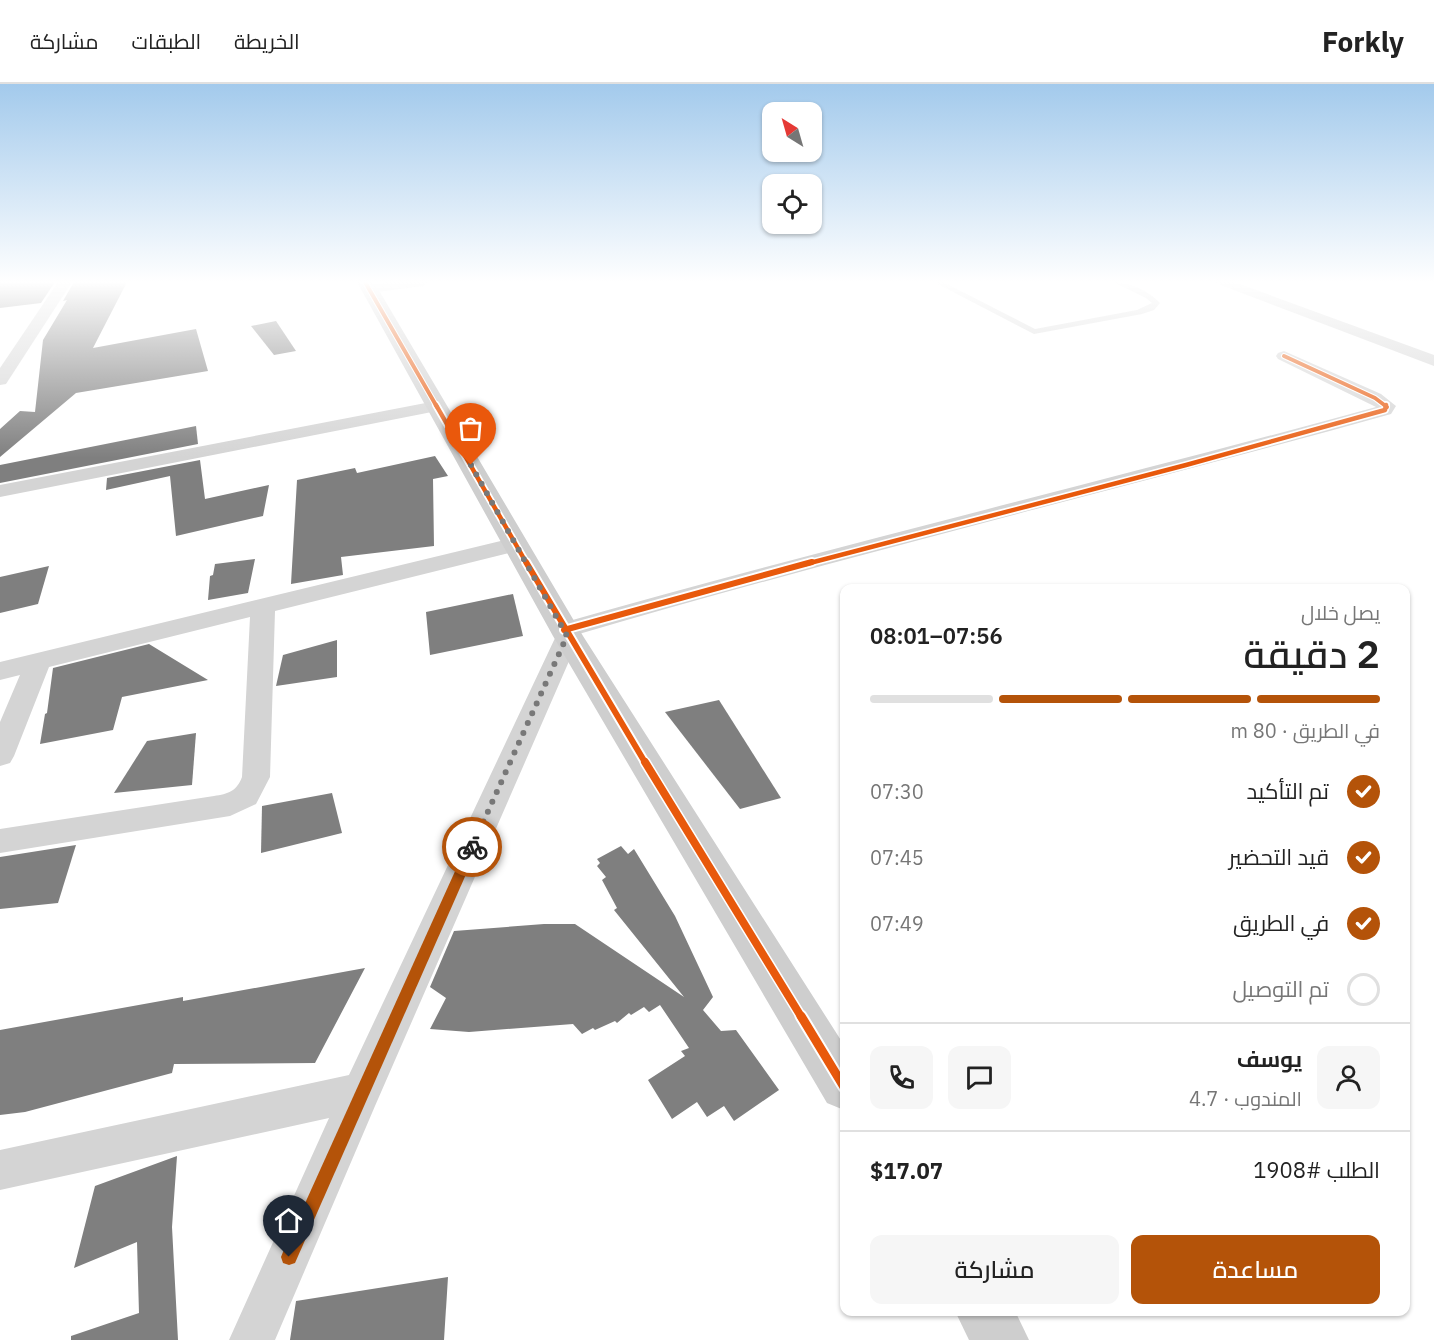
<!DOCTYPE html>
<html lang="ar">
<head>
<meta charset="utf-8">
<style>
  :root { --surface:#fff; --page:#f6f6f6; --text:#222; --muted:#767676; --line:#e0e0e0; --accent:#b45309 }
  body { margin:0; font-family:"IBM Plex Sans",Cairo,sans-serif; background:var(--page); color:var(--text); direction:rtl; height:100vh; display:flex; flex-direction:column; font-size:22px; white-space:nowrap }
  * { box-sizing:border-box; margin:0 }
  p { font-size:20px; color:var(--muted) }
  .icon { flex:none; width:33px; height:33px; fill:none; stroke:currentColor; stroke-width:2; stroke-linecap:round; stroke-linejoin:round }
  .map { position:relative; flex:1; overflow:hidden; direction:ltr }
  .panel { position:absolute; left:840px; top:500px; width:570px; height:732px; display:flex; flex-direction:column; background:var(--surface); border-radius:12px; box-shadow:0 2px 4px #0004; direction:rtl }
  .panel>* { flex:none }
  .needle { width:39px; rotate:323deg }
  .buttons { position:absolute; left:762px; top:18px; display:grid; gap:12px }
  .buttons a { display:grid; place-items:center; width:60px; height:60px; border-radius:12px; background:var(--surface); box-shadow:0 2px 4px #0004; font-size:30px }
  .pin { position:absolute; display:grid; place-items:center; width:51px; height:51px; color:#fff; margin:-62px -26px; border-radius:50% 50% 50% 0; rotate:-45deg; box-shadow:0 0 6px #0007 }
  .pin .icon { rotate:45deg }
  .courier { position:absolute; display:grid; place-items:center; width:60px; height:60px; margin:-30px; border:4px solid #b45309; border-radius:50%; background:#fff; color:#222; box-shadow:0 2px 8px #0007 }
  .headline em { font-style:normal; font-weight:600 }
  .headline div { display:flex; flex-direction:column-reverse }
  .headline { display:flex; align-items:center; justify-content:space-between; height:102px; padding:0 30px }
  h1 { font-size:39px; font-weight:600; line-height:45px }
  .bar { display:grid; grid-template-columns:repeat(4,1fr); gap:9px 6px; align-content:center; height:72px; padding:0 30px }
  .bar i { height:8px; border-radius:4px; background:var(--line) }
  .bar .active { background:var(--accent) }
  .bar p { grid-column:span 4 }
  .line { display:flex; align-items:center; gap:15px; padding:0 30px; border-top:2px solid var(--line) }
  .line div { flex:1 }
  .round { display:grid; place-items:center; flex:none; width:63px; height:63px; border-radius:12px; background:var(--page) }
  ol { padding:0 30px; list-style:none }
  li { display:flex; align-items:center; gap:18px; height:66px }
  li p { margin-inline-start:auto }
  li .icon { padding:6px; border-radius:50%; background:var(--accent); color:#fff; stroke-width:4 }
  li:last-child { color:var(--muted) }
  li i { width:33px; height:33px; border:3px solid var(--line); border-radius:50% }
  .cta { display:flex; gap:12px; margin-top:auto; padding:12px 30px }
  .cta a { flex:1; height:69px; border-radius:12px; background:var(--accent); color:#fff; font-size:24px; font-weight:600; line-height:69px; text-align:center }
  .cta a+a { background:var(--page); color:var(--text) }
  header { display:flex; align-items:center; gap:36px; box-sizing:border-box; height:84px; padding:0 30px; background:var(--surface); border-bottom:2px solid var(--line) }
  header strong { font-size:28px }
  nav { display:flex; gap:33px; margin-inline-start:auto; font-size:21px }
  .map>svg:first-child { display:block }
</style>
</head>
<body>
<header>
<strong>Forkly</strong>
<nav><a>الخريطة</a><a>الطبقات</a><a>مشاركة</a></nav>
</header>
<div class="map">
<svg width="1434" height="1256" viewBox="0 0 1434 1256">
  <rect width="100%" height="100%" fill="#fff"/>
  <!-- building -->
  <g fill="#7f7f7f">
    <polygon points="0,198 55,198 41,219 0,224"/>
    <polygon points="74,198 127,198 93,264 196,245 208,287 76,309 0,373 0,345 20,327 35,328 43,256 67,216 63,217"/>
    <polygon points="276,237 296,267 274,271 251,242"/>
    <polygon points="196,342 198,360 0,399 0,381"/>
    <polygon points="435,372 448,392 433,395 434,462 341,473 343,491 291,500 297,396 355,384 357,389"/>
    <polygon points="200,376 205,415 269,401 263,432 176,452 170,392 106,406 107,394"/>
    <polygon points="255,475 248,509 208,516 210,492 213,491 215,480"/>
    <polygon points="49,482 38,520 0,529 0,493"/>
    <polygon points="513,510 523,552 430,571 426,528"/>
    <polygon points="337,556 337,593 276,602 283,571"/>
    <polygon points="149,560 208,596 122,613 113,646 40,660 45,630 47,629 53,584"/>
    <polygon points="719,616 781,714 740,725 665,628"/>
    <polygon points="196,649 192,701 114,709 147,657"/>
    <polygon points="332,709 342,749 261,769 262,722"/>
    <polygon points="76,761 58,819 0,825 0,773"/>
    <polygon points="621,762 628,770 634,765 675,832 713,913 703,926 721,947 736,946 779,1006 734,1037 724,1022 707,1033 697,1018 672,1035 648,996 685,972 681,967 689,964 660,921 649,928 644,923 631,931 629,929 617,939 615,937 595,946 593,944 582,950 573,940 469,948 430,945 446,914 430,903 454,847 544,840 575,840 684,913 614,826 617,824 602,796 606,793 597,782 600,779 597,775"/>
    <polygon points="365,884 315,979 174,980 172,989 25,1028 0,1031 0,946 183,913 183,917"/>
    <polygon points="177,1072 172,1143 178,1256 71,1256 71,1252 139,1229 137,1158 74,1184 95,1102"/>
    <polygon points="448,1193 444,1256 290,1256 296,1217"/>
  </g>
  <g fill="none" stroke-linecap="round" stroke-linejoin="round">
    <!-- lane -->
    <path fill="#d4d4d4" fill-rule="evenodd" d="M934,198H943L1035,245L1137,226L1152,219L1146,214L1113,198C1129,198 1149,207 1160,219L1154,226L1142,230L1034,250Z"/>
    <!-- street -->
    <g fill="#d4d4d4" fill-rule="evenodd">
      <polygon points="58,198 72,198 6,300 0,301 0,284"/>
      <polygon points="387,198 430,198 423,202 369,209 362,205 364,202"/>
      <polygon points="1213,198 1234,198 1434,271 1434,282"/>
      <path d="M1284,267L1381,310L1396,322L1391,330C1121,405 848,471 579,550L580,552L375,1022L275,1256H229L329,1034L0,1106V1066L349,991L556,552L552,546L555,541C828,463 1103,398 1376,323L1278,275L1276,272L1278,269Z"/>
      <polygon points="436,317 442,318 445,322 442,326 0,413 0,401"/>
      <path d="M517,453L525,455L528,460L525,465L275,527L270,693L256,720L230,732L0,769V745L214,712C228,710 237,707 242,693L250,533L49,583L14,672L10,679L0,682V638L20,591L0,596V578Z"/>
    </g>
    <!-- secondary -->
    <g fill="#cecece" fill-rule="evenodd">
      <polygon points="357,198 374,198 583,552 844,961 844,1026 827,1019 553,552"/>
      <polygon points="955,1227 1015,1227 1029,1256 969,1256"/>
    </g>
    <!-- cycleway-far4 casing -->
    <g stroke="#fff" stroke-width="6">
      <g id="cycleway-far4">
        <polyline points="365,198 437,323"/>
        <polyline points="1284,272 1375,314 1387,323"/>
      </g>
    </g>
    <!-- cycleway-far3 casing -->
    <g stroke="#fff" stroke-width="8">
      <g id="cycleway-far3">
        <polyline points="436,321 527,480"/>
        <polyline points="806,480 1186,381 1385,326 1386,321"/>
      </g>
    </g>
    <!-- cycleway-far2 casing -->
    <g stroke="#fff" stroke-width="10">
      <g id="cycleway-far2">
        <polyline points="526,478 646,680"/>
        <polyline points="564,546 812,478"/>
      </g>
    </g>
    <!-- cycleway-far1 casing -->
    <g stroke="#fff" stroke-width="11">
      <polyline id="cycleway-far1" points="645,678 802,934"/>
    </g>
    <!-- cycleway casing -->
    <g stroke="#fff" stroke-width="13">
      <polyline id="cycleway" points="801,932 844,1003"/>
    </g>
    <!-- cycleway-far4 -->
    <use href="#cycleway-far4" stroke="#e8590c" stroke-width="4"/>
    <!-- cycleway-far3 -->
    <use href="#cycleway-far3" stroke="#e8590c" stroke-width="4.5"/>
    <!-- cycleway-far2 -->
    <use href="#cycleway-far2" stroke="#e8590c" stroke-width="6"/>
    <!-- cycleway-far1 -->
    <use href="#cycleway-far1" stroke="#e8590c" stroke-width="8"/>
    <!-- cycleway -->
    <use href="#cycleway" stroke="#e8590c" stroke-width="9"/>
  </g>
  <!-- sky -->
  <linearGradient id="sky" x2="0" y2="1"><stop stop-color="#a3caec"/><stop offset="0.53" stop-color="#fff"/><stop offset="1" stop-color="#fff" stop-opacity="0"/></linearGradient>
  <rect width="1434" height="374" fill="url(#sky)"/>
  <!-- route -->
  <polygon fill="#b45309" points="472,758 478,763 295,1179 289,1181 283,1179 281,1173 283,1168 466,763"/>
  <g fill="none" stroke-linecap="round" stroke-linejoin="round">
    <!-- done -->
    <polyline stroke="#787878" stroke-width="6" stroke-dasharray="0 10.8" points="471,381 567,552 472,763"/>
  </g>
</svg>
<div class="buttons">
<a><svg class="needle" viewBox="-14 -14 28 28"><path d="M0-13l5 13h-10z" fill="#e53935"/><path d="M0 13l5-13h-10z" fill="#767676"/></svg></a>
<a><svg class="icon" aria-label="locate" viewBox="0 0 24 24"><circle cx="12" cy="12" r="6"/><path d="M12 2v4M12 18v4M2 12h4M18 12h4"/></svg></a>
</div>
<div class="pin" style="left:471px;top:381px;background:#ea580c"><svg class="icon" aria-label="bag" viewBox="0 0 24 24"><path d="M5 8h14l-1 12H6zM9 8a3 3 0 0 1 6 0"/></svg></div>
<div class="pin" style="left:289px;top:1173px;background:#1f2937"><svg class="icon" aria-label="home" viewBox="0 0 24 24"><path d="M3 11l9-7 9 7M6 9v11h12V9"/></svg></div>
<div class="courier" style="left:472px;top:763px"><svg class="icon" aria-label="bike" viewBox="0 0 24 24"><circle cx="6" cy="16" r="4"/><circle cx="18" cy="16" r="4"/><path d="M6 16l4-8h5l3 8M10 8l3 8H6M13 5h3"/></svg></div>
<section class="panel">
<div class="headline"><div><h1>2 دقيقة</h1><p>يصل خلال</p></div><em>07:56–08:01</em></div>
<div class="bar"><i class="active"></i><i class="active"></i><i class="active"></i><i></i><p>في الطريق · 80 m</p></div>
<ol>
<li><svg class="icon" aria-label="check" viewBox="0 0 24 24"><path d="M5 12l5 5 9-10"/></svg>تم التأكيد<p>07:30</p></li>
<li><svg class="icon" aria-label="check" viewBox="0 0 24 24"><path d="M5 12l5 5 9-10"/></svg>قيد التحضير<p>07:45</p></li>
<li><svg class="icon" aria-label="check" viewBox="0 0 24 24"><path d="M5 12l5 5 9-10"/></svg>في الطريق<p>07:49</p></li>
<li><i></i>تم التوصيل</li>
</ol>
<div class="line" style="height:108px"><a class="round"><svg class="icon" aria-label="person" viewBox="0 0 24 24"><circle cx="12" cy="8" r="4"/><path d="M4 21q1-7 8-7t8 7"/></svg></a><div><b>يوسف</b><p>المندوب · 4.7</p></div><a class="round"><svg class="icon" aria-label="chat" viewBox="0 0 24 24"><path d="M4 5h16v11H9l-5 4z"/></svg></a><a class="round"><svg class="icon" aria-label="phone" viewBox="0 0 24 24"><path d="M5 4h4l2 5-3 2q2 4 5 5l2-3 5 2v4C11 20 4 13 5 4z"/></svg></a></div>
<div class="line" style="height:78px"><div>الطلب #1908</div><b>$17.07</b></div>
<div class="cta"><a>مساعدة</a><a>مشاركة</a></div>
</section>
</div>
</body>
</html>
